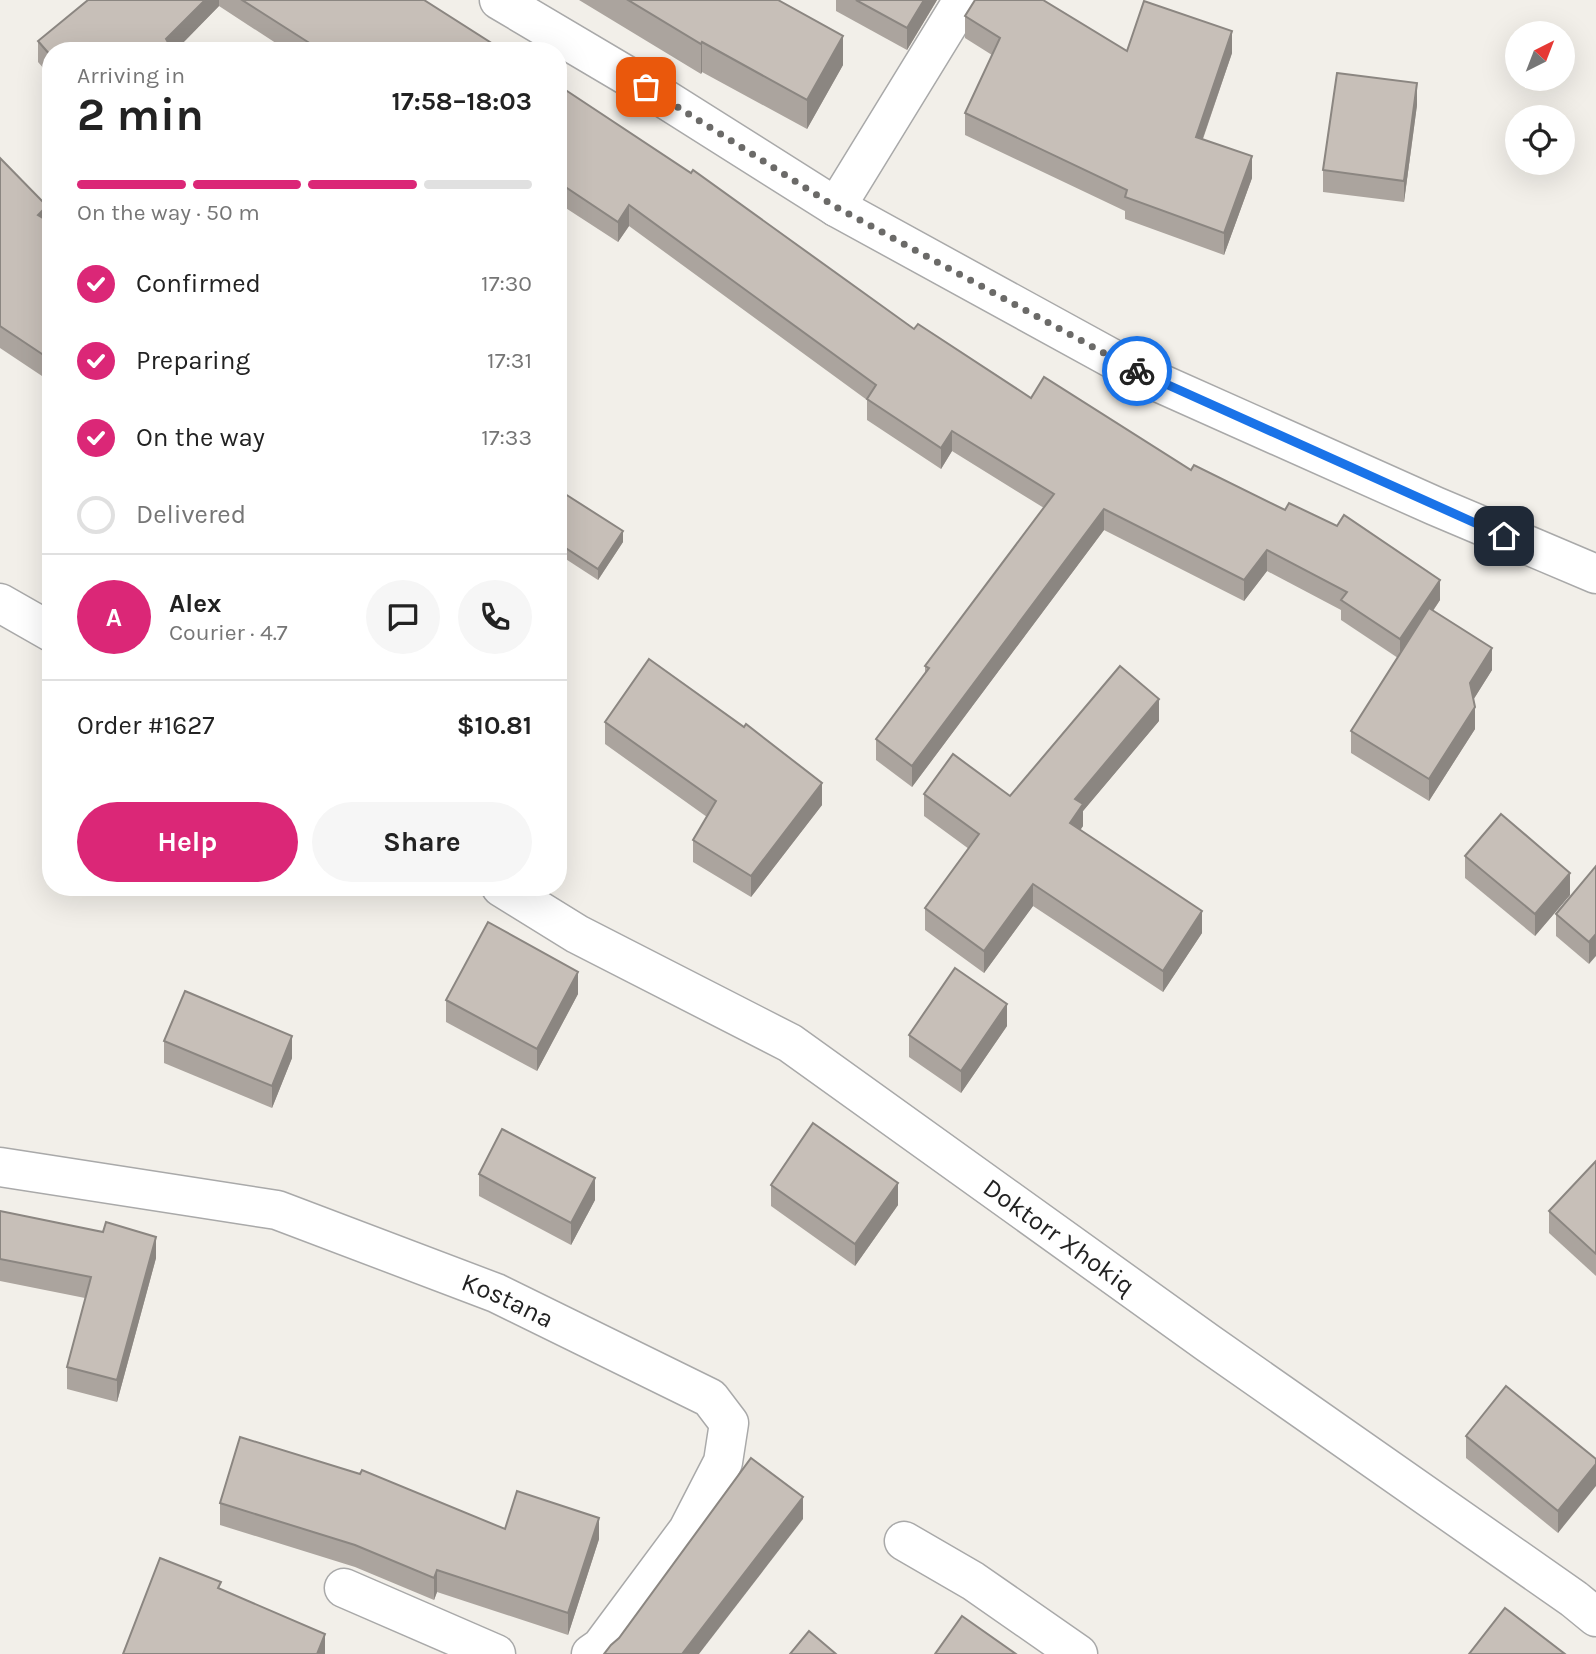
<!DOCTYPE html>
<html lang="en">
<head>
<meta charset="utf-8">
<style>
  :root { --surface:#fff; --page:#f6f6f6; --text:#222; --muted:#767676; --line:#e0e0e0; --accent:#db2777 }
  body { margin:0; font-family:Karla,sans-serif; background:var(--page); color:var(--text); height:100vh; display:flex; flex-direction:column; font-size:26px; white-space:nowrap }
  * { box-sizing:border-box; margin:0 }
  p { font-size:23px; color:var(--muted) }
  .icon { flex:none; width:38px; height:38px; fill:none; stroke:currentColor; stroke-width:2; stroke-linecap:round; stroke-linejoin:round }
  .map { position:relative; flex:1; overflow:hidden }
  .drawer { position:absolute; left:42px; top:42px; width:525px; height:854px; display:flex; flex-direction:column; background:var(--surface); border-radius:28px; box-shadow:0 7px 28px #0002 }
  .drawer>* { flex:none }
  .needle { width:46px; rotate:42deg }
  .buttons { position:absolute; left:1505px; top:21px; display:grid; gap:14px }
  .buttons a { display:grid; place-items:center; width:70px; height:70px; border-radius:50%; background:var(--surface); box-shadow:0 7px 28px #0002; font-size:35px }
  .pin { position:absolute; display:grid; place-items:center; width:60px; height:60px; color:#fff; margin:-30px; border-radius:14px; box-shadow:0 4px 10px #0006 }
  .courier { position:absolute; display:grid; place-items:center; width:70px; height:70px; margin:-35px; border:5px solid #1a73e8; border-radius:50%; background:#fff; color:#222; box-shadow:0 2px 9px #0007 }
  .overview em { font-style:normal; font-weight:700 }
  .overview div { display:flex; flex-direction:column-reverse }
  .overview { display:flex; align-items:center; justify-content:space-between; height:119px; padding:0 35px }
  h1 { font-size:46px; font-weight:700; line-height:52px }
  .bar { display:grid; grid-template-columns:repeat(4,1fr); gap:10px 7px; align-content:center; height:84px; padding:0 35px }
  .bar i { height:9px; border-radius:5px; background:var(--line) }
  .bar .on { background:var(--accent) }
  .bar p { grid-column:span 4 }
  .line { display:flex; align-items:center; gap:18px; padding:0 35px; border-top:2px solid var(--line) }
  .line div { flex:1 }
  .round { display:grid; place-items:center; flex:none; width:74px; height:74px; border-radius:37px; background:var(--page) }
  ol { padding:0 35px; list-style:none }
  li { display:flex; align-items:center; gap:21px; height:77px }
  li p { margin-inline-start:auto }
  li .icon { padding:7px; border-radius:50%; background:var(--accent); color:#fff; stroke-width:4 }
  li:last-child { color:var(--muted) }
  li i { width:38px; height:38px; border:4px solid var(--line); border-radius:50% }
  .action { display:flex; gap:14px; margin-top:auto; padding:14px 35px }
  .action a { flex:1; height:80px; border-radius:42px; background:var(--accent); color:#fff; font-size:28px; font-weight:700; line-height:80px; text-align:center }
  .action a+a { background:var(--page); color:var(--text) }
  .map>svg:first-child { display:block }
</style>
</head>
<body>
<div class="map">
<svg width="1596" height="1654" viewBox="0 0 1596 1654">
  <rect width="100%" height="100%" fill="#f2efe9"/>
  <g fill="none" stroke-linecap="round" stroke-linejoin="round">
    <!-- minor casing -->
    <g stroke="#a9a9a9" stroke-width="41">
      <g id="minor">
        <polyline points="499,0 646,87 836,207 1144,376 1435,506 1596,574"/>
        <polyline points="836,207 963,0"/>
        <polyline points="0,603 51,632"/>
        <path id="s1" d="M501,887L577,934L790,1043L1208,1343L1574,1599L1596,1617"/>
        <path id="s2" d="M0,1167L277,1210L496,1293L710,1398L729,1423L723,1462L688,1530L601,1647L591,1654"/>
        <polyline points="904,1541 973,1581 1078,1654"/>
        <polyline points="344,1588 496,1654"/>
      </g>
    </g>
    <!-- minor -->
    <use href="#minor" stroke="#fff" stroke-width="38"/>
  </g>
  <!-- wall -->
  <g fill="#aba49e">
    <polygon points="88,0 424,0 504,51 288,51 219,6 175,51 51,51 51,77 38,62 38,41"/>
    <polygon points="579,0 778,0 843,65 807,129 702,72 701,74"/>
    <polygon points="836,0 937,0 907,50 836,11"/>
    <polygon points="965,16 1127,51 1232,53 1203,139 1252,178 1224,255 1125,219 1125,211 965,135 965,113 992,55 965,38"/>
    <polygon points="558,85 914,329 1031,398 1191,470 1440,600 1433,611 1492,670 1473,700 1475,729 1429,801 1351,753 1351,731 1398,658 1341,620 1341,610 1267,571 1244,601 1104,530 912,787 876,760 876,739 925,673 925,666 1044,508 952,451 941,469 867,420 867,400 629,226 618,242 558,203"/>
    <polygon points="1417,105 1404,202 1323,192 1323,170"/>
    <polygon points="0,158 47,221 51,223 51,382 0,348"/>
    <polygon points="51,465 51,496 46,493 46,471"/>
    <polygon points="558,498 623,542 598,580 558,554"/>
    <polygon points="1159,721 1083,811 1083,826 1080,830 1202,933 1163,992 1033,906 984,973 925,930 925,908 969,849 924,816 924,794 1010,796"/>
    <polygon points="605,722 822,805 751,897 693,862 693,840 707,817 605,744"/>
    <polygon points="1465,856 1570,895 1535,936 1465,878"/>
    <polygon points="1596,866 1589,964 1556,936 1556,914"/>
    <polygon points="578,994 537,1071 446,1022 446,1000"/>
    <polygon points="1007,1026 961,1093 909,1057 909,1035"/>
    <polygon points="164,1041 292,1058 272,1108 164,1063"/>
    <polygon points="1596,1161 1596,1276 1549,1233 1549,1211"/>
    <polygon points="479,1174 595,1200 571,1245 479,1196"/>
    <polygon points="771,1185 898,1205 855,1266 771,1206"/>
    <polygon points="0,1211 156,1258 117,1402 67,1389 67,1367 85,1298 0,1281"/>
    <polygon points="1466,1436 1596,1459 1558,1533 1466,1458"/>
    <polygon points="220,1503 505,1529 599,1539 568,1635 437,1592 434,1600 355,1567 220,1525"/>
  </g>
  <!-- shaded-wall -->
  <g fill="#8b8681">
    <polygon points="205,0 219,0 219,6 175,51 166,51 166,39"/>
    <polygon points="924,0 937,0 907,50 907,28"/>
    <polygon points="1232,31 1232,53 1196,158 1196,137"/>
    <polygon points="843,36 843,65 807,129 807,100"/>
    <polygon points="702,42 702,72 701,74 701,44"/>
    <polygon points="1417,83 1417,105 1404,202 1404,181"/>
    <polygon points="1252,156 1252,178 1224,255 1224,233"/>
    <polygon points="629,205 629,226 618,242 618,222"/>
    <polygon points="47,206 47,228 38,215"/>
    <polygon points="952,431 952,451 941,469 941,448"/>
    <polygon points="1104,509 1104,530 912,787 912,766"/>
    <polygon points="623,531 623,542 598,580 598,569"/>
    <polygon points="1267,550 1267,571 1244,601 1244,580"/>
    <polygon points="1440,580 1440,600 1400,659 1400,639"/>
    <polygon points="1492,648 1492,670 1470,705 1470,683"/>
    <polygon points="1159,699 1159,721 1083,811 1083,826 1070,845 1070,823 1075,799"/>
    <polygon points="1475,707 1475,729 1429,801 1429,779"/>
    <polygon points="822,783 822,805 751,897 751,876"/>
    <polygon points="1570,873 1570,895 1535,936 1535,914"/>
    <polygon points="1033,884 1033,906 984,973 984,951"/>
    <polygon points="1202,911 1202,933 1163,992 1163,971"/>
    <polygon points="1596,934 1596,956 1589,964 1589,942"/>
    <polygon points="578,972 578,994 537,1071 537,1049"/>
    <polygon points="1007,1004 1007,1026 961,1093 961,1071"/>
    <polygon points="292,1036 292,1058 272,1108 272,1086"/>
    <polygon points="595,1178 595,1200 571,1245 571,1223"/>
    <polygon points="898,1183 898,1205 855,1266 855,1244"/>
    <polygon points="156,1237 156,1258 117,1402 117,1380"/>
    <polygon points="1596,1464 1596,1486 1558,1533 1558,1511"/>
    <polygon points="803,1497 803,1519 699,1654 682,1654"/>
    <polygon points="599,1518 599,1539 568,1635 568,1613"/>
    <polygon points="437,1570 437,1592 434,1600 434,1578"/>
    <polygon points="325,1634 325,1654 317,1654"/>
  </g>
  <!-- building -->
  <g fill="#c7bfb8" stroke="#8b8681" stroke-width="2">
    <polygon points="88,0 205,0 166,39 173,51 51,51 51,56 38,41"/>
    <polygon points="242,0 424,0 504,51 310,51 308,49 311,44"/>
    <polygon points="628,0 778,0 843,36 807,100 702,42 701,44"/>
    <polygon points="856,0 924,0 907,28"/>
    <polygon points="975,0 1043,0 1127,51 1144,1 1232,31 1196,137 1252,156 1224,233 1125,197 1127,190 965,113 1000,38 965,16"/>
    <polygon points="1337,73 1417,83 1404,181 1323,170"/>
    <polygon points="558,85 691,173 693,170 914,329 918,324 1031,398 1044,377 1191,470 1194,465 1285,510 1289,503 1337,526 1344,515 1440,580 1400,639 1341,600 1347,592 1267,550 1244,580 1104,509 912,766 876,739 929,668 925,666 1054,494 952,431 941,448 867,399 876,385 629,205 618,222 558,182"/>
    <polygon points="0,158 47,206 38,215 51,223 51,360 0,326"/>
    <polygon points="51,465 51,474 46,471"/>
    <polygon points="562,492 623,531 598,569 558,543 558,498"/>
    <polygon points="1429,608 1492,648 1470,683 1475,707 1429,779 1351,731"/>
    <polygon points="649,659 744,727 746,724 822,783 751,876 693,840 716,801 605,722"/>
    <polygon points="1120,666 1159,699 1075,799 1083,804 1070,823 1202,911 1163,971 1033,884 984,951 925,908 979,834 924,794 953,754 1010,796"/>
    <polygon points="1501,814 1570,873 1535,914 1465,856"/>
    <polygon points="1596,866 1596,934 1589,942 1556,914"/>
    <polygon points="488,922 578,972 537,1049 446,1000"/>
    <polygon points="955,968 1007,1004 961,1071 909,1035"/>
    <polygon points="185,991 292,1036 272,1086 164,1041"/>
    <polygon points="813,1123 898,1183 855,1244 771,1185"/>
    <polygon points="502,1129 595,1178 571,1223 479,1174"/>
    <polygon points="1596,1161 1596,1254 1549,1211"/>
    <polygon points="0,1211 103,1232 106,1222 156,1237 117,1380 67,1367 91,1277 0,1259"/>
    <polygon points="1506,1386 1596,1459 1596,1464 1558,1511 1466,1436"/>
    <polygon points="240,1437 360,1474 362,1470 505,1529 517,1491 599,1518 568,1613 437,1570 434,1578 355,1545 220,1503"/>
    <polygon points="751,1458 803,1497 682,1654 604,1654 611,1645 619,1638"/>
    <polygon points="160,1558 221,1582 218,1588 325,1634 317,1654 123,1654"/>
    <polygon points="1505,1608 1565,1654 1469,1654"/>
    <polygon points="962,1616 1016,1654 935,1654"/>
    <polygon points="809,1631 836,1654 790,1654"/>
  </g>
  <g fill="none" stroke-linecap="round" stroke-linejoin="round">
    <!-- done -->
    <polyline stroke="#6b6a68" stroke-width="7" stroke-dasharray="0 12.6" points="646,87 836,207 1137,371"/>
    <!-- route -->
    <polyline stroke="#1a73e8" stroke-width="9" points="1137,371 1504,536"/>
  </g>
  <g text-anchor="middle" stroke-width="6" stroke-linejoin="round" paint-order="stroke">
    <!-- street labels -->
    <g font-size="26" fill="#222" stroke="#fff">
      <text dy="9" stroke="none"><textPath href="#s1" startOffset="660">Doktorr Xhokiq</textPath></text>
      <text dy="9" stroke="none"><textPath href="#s2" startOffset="528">Kostana</textPath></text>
    </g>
  </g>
</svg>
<div class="buttons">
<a><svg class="needle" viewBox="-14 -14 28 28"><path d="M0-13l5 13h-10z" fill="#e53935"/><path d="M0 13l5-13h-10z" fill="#767676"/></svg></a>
<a><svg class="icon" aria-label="locate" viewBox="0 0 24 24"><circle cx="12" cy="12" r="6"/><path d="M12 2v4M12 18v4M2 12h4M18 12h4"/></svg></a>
</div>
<div class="pin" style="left:646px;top:87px;background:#ea580c"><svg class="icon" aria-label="bag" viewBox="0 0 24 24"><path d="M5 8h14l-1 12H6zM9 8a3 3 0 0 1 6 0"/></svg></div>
<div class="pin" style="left:1504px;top:536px;background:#1f2937"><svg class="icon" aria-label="home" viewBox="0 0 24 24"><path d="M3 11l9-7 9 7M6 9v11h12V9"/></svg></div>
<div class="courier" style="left:1137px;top:371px"><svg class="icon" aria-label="bike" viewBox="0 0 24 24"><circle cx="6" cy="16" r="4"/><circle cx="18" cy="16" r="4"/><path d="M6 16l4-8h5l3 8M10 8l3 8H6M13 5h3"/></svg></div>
<section class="drawer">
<div class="overview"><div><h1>2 min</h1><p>Arriving in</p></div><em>17:58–18:03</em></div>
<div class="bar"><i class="on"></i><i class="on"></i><i class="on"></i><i></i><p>On the way · 50 m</p></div>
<ol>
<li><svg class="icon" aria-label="check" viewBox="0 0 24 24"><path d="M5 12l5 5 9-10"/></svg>Confirmed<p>17:30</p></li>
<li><svg class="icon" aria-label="check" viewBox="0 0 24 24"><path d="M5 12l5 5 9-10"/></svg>Preparing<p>17:31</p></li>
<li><svg class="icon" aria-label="check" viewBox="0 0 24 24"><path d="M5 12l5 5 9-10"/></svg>On the way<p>17:33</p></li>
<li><i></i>Delivered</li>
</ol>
<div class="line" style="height:126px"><b class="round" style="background:var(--accent);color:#fff">A</b><div><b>Alex</b><p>Courier · 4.7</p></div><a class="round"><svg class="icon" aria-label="chat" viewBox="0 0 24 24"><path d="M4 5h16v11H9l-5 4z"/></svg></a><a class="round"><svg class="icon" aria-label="phone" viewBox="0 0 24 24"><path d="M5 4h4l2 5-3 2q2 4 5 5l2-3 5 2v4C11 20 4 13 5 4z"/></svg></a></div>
<div class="line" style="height:91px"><div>Order #1627</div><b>$10.81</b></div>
<div class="action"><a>Help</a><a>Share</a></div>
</section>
</div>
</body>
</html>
